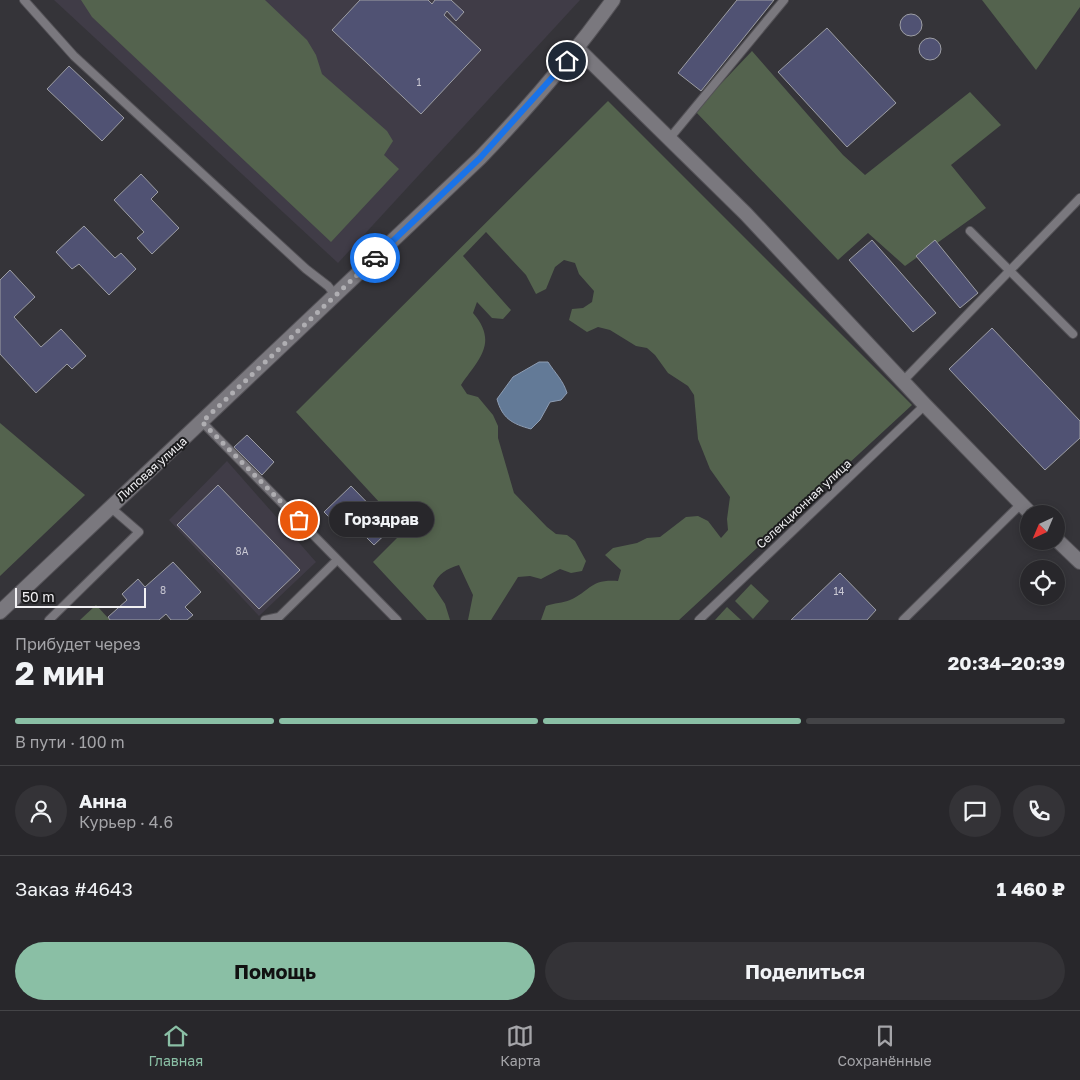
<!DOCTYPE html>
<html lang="ru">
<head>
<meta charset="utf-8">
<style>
  :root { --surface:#28272b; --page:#343337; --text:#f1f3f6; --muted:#a5a5a9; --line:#444447; --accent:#8abfa5 }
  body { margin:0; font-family:"Golos Text",sans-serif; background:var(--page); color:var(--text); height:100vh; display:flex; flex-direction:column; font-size:19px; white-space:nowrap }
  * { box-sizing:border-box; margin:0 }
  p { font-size:16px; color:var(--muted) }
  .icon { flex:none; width:28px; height:28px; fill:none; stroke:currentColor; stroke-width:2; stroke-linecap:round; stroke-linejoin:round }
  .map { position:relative; height:620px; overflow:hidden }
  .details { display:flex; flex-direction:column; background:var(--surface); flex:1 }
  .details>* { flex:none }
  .needle { width:32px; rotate:224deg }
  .controls { position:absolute; left:1020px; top:505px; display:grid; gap:10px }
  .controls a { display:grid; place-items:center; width:45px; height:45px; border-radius:50%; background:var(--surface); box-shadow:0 2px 8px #0003,0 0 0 1px var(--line); font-size:25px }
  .scale { position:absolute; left:15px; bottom:12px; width:131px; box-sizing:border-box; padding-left:5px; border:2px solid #f1f0f3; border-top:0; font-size:14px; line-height:18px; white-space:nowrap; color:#f1f0f3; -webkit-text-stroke:4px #1c1c1e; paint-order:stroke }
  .pin { position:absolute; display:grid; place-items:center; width:42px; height:42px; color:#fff; margin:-21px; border:2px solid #fff; border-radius:50%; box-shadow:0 1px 5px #0007 }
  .courier { position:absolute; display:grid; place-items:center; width:50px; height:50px; margin:-25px; border:4px solid #1a73e8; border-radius:50%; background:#fff; color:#222; box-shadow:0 1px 6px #0007 }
  .bubble { position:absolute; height:35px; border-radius:18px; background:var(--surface); box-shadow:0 2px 8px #0003,0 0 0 1px var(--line); font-size:16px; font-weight:700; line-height:35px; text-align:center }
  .summary em { font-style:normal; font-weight:700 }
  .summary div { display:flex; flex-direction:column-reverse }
  .summary { display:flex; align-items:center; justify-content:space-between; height:85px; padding:0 15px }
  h1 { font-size:32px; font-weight:700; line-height:38px }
  .bar { display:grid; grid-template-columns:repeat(4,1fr); gap:8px 5px; align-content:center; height:60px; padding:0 15px }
  .bar i { height:6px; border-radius:4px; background:var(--line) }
  .bar .current { background:var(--accent) }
  .bar p { grid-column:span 4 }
  .line { display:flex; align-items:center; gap:12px; padding:0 15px; border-top:1px solid var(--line) }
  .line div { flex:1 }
  .round { display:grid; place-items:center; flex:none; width:52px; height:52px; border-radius:26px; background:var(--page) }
  .primary-button { display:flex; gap:10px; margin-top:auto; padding:10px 15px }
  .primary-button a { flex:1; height:58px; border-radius:30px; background:var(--accent); color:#111; font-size:20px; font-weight:700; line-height:58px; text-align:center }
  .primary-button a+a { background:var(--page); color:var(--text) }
  .tabs { display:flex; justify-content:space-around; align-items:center; height:70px; border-top:1px solid var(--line); background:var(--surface); font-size:14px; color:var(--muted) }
  .tabs a { display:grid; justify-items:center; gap:2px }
  .tabs .current { color:var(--accent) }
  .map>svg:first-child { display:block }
</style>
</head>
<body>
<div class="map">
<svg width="1080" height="620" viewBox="0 0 1080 620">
  <rect width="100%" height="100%" fill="#353439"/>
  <!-- built -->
  <g fill="#403c47">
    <polygon points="54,0 580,0 338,263"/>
    <polygon points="227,461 316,562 259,616 169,520"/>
  </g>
  <!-- green -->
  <g fill="#54634e">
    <polygon points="81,0 265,0 307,40 316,55 322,74 387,131 393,141 384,155 399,169 331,242 92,17"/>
    <polygon points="982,0 1080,0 1080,7 1036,70"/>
    <polygon points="752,51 843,155 865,175 970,92 1001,125 951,165 986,208 905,266 868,233 838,260 695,111"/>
    <path d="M608,101L912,405L679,620H541L546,606C554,603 563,603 570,600C591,591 589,579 618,581L621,570L605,555L613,548L637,543L647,538L660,537L686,517L698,516L708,521L721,538L728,530L727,519L730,497L710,469L698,439L694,395L688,386L668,373L655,355L647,348L636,346L610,330L598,327L587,332L569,320L572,309L583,308L592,302L594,291L579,274L575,263L564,260L555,267L546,289L536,294L526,275L486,232L463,256L511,310L503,319L492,318L477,302L473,313C499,343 478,360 461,385L467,394L478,397L493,415L498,426V438L514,493L547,527L556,534L567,535L575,541L586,561L582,571L571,573L560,569L541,579L530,576L518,577L491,620H468L473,595L459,565C446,569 439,573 433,586L445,604L450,620H427L373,562L405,530L296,412Z"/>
    <polygon points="0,423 85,495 0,576"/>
    <polygon points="751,584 769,601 753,619 735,601"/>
    <polygon points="96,605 110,620 80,620"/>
    <polygon points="727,607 741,620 715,620"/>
  </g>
  <!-- water -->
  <path fill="#637a97" stroke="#8e9db3" d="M539,362H548C555,373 563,380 567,393L561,400L550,402L540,420L531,429C512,424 502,418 497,399L513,377Z"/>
  <!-- building -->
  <g fill="#505273" stroke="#9d9ea4">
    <polygon points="360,0 428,0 432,4 435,0 451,0 464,12 456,21 447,11 444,15 481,50 421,114 332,30"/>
    <polygon points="737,0 774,0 701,91 678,73"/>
    <circle cx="911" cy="25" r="11"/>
    <polygon points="827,28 896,103 847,147 778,72"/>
    <circle cx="930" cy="49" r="11"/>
    <polygon points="69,66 124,118 102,141 47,89"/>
    <polygon points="141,174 158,192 151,199 179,228 152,254 137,238 144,232 114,200"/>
    <polygon points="84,226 115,258 121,253 136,269 109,295 79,264 72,269 56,252"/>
    <polygon points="872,240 936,313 913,332 849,260"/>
    <polygon points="935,240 978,293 960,308 916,256"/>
    <polygon points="10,270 35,297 14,317 41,347 61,329 86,356 72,369 67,364 36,393 0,354 0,280"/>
    <polygon points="992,328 1080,421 1080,438 1045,470 949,369"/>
    <polygon points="247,435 274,462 262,475 234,447"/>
    <polygon points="218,485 300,570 259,609 177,525"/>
    <polygon points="351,486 392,528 374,545 361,532 371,522 357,507 338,526 324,512"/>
    <polygon points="173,562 201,592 185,607 193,615 187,620 171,620 166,614 159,620 110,620 108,617 127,600 122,594 138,579 145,587"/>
    <polygon points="840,573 876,610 867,620 791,620"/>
  </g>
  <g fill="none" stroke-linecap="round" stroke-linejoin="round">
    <!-- service casing -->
    <g stroke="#545257" stroke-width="10">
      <g id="service">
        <polyline points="24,0 74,56 306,269 328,286 336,296"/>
        <polyline points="669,139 784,0"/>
        <polyline points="970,231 1073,334"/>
        <polyline points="903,381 1080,198"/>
        <polyline points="202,422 397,620"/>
        <polyline points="49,620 139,532 110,507"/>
        <polyline points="265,620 279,617 337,560"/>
        <polyline points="699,620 925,405"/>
        <polyline points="903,620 1021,504"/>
      </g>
    </g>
    <!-- minor casing -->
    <g stroke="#545257" stroke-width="16">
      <g id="minor">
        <polyline points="578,49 746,214 925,405 1031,514"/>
        <polyline points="1056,539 1080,562"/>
      </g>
    </g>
    <!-- tertiary casing -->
    <g stroke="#545257" stroke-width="16">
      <path id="tertiary" d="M0,612L480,158C528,108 572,57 613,0"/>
    </g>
    <!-- service -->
    <use href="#service" stroke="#7a787e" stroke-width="8"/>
    <!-- minor -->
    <use href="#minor" stroke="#7a787e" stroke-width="14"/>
    <!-- tertiary -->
    <use href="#tertiary" stroke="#7a787e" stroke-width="14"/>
  </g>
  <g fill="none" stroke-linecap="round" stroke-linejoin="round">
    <!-- done -->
    <polyline stroke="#afaeb2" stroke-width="5" stroke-dasharray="0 9" points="299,520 202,422 375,258"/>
    <!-- route -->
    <polyline stroke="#1a73e8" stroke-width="6" points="375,258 480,158 567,61"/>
  </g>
  <g text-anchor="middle" stroke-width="4" stroke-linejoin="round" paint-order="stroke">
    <!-- number labels -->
    <g font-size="10" fill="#c9c8d3">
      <text x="419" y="86">1</text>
      <text x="242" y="555">8А</text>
      <text x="163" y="594">8</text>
      <text x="839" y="595">14</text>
    </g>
    <!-- street labels -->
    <g font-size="12" fill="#f1f0f3" stroke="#1c1c1e">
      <text transform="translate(152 469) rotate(-42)" y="4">Липовая улица</text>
      <text transform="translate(804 504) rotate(-43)" y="4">Селекционная улица</text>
    </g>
  </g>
</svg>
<div class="controls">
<a><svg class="needle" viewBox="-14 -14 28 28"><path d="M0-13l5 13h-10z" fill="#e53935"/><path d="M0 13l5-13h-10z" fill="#a5a5a9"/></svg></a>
<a><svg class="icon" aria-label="locate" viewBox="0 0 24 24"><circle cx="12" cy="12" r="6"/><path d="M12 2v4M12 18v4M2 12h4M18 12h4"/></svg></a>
</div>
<div class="scale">50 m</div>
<div class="pin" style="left:299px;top:520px;background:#ea580c"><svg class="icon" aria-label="bag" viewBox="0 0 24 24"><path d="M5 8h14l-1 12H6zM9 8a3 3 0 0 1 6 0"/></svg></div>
<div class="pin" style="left:567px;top:61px;background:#1f2937"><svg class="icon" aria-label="home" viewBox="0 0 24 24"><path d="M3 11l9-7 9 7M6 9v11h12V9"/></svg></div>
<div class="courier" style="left:375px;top:258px"><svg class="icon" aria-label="car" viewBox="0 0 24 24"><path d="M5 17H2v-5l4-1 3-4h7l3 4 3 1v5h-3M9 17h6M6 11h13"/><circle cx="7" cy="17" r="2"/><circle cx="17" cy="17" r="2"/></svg></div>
<div class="bubble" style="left:329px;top:502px;width:105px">Горздрав</div>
</div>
<section class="details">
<div class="summary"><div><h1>2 мин</h1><p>Прибудет через</p></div><em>20:34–20:39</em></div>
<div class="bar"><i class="current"></i><i class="current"></i><i class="current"></i><i></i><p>В пути · 100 m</p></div>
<div class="line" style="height:90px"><a class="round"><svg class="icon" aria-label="person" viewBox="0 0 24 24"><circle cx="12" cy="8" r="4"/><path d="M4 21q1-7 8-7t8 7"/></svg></a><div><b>Анна</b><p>Курьер · 4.6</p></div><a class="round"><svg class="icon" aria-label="chat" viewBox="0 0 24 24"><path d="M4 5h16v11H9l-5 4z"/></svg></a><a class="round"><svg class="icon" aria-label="phone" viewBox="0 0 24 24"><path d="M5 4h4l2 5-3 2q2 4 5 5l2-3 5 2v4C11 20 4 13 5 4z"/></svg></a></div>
<div class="line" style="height:65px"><div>Заказ #4643</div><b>1 460 ₽</b></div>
<div class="primary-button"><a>Помощь</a><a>Поделиться</a></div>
</section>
<nav class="tabs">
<a class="current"><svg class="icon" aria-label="home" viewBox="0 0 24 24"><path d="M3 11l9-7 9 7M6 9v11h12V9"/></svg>Главная</a>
<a><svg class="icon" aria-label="map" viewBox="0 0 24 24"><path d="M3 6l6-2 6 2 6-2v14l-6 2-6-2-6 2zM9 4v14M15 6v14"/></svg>Карта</a>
<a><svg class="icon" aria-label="saved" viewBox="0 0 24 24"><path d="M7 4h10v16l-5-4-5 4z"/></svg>Сохранённые</a>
</nav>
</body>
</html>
